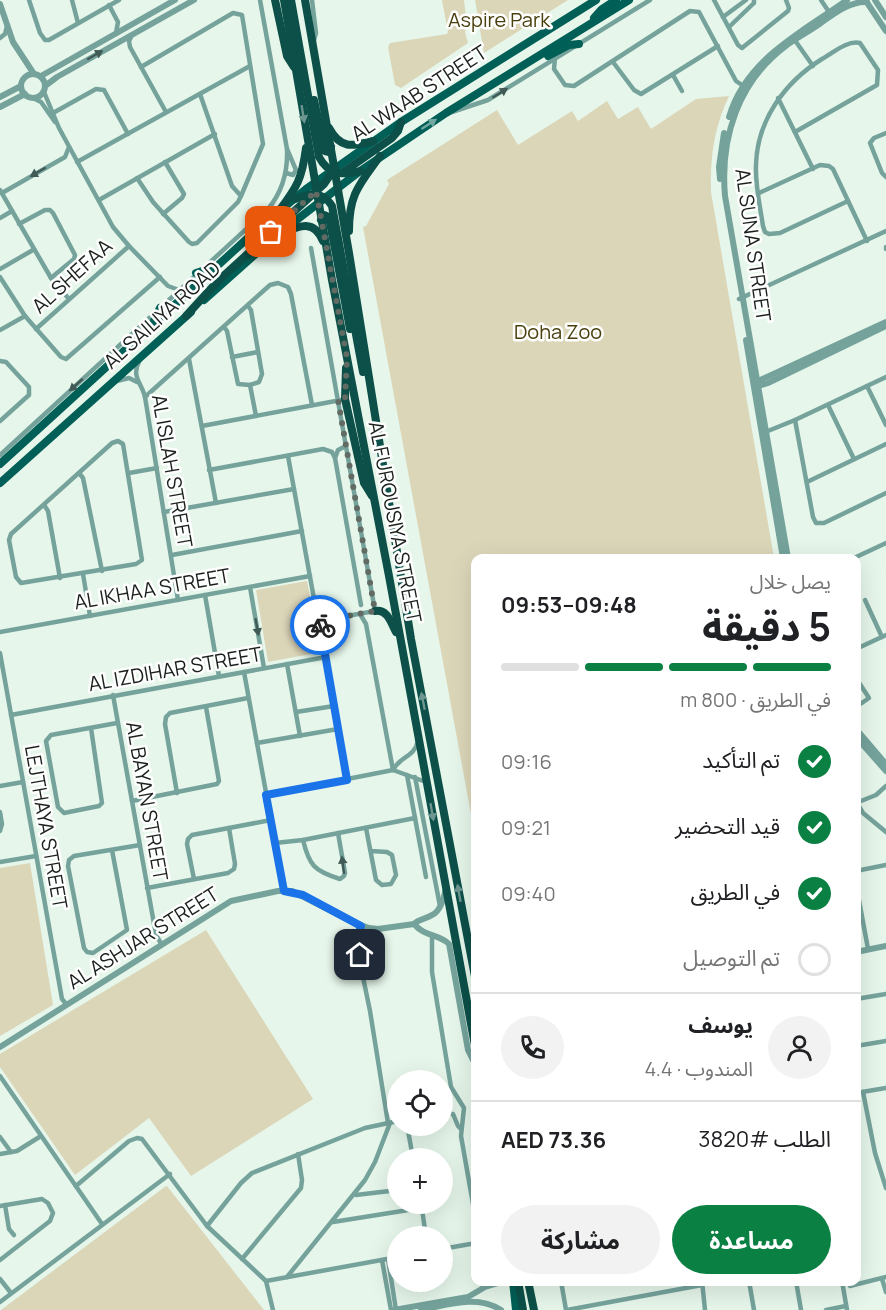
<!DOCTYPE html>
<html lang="ar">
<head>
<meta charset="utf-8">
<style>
  :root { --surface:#fff; --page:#f2f2f2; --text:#202124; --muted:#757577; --line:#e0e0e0; --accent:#0b8043 }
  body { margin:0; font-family:Manrope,"Noto Sans Arabic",sans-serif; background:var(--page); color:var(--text); direction:rtl; height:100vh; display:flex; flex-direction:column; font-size:22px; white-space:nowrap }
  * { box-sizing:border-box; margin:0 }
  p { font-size:20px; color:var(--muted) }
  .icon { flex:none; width:33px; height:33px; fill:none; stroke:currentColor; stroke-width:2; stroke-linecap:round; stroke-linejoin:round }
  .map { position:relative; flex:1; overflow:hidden; direction:ltr }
  .details { position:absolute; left:471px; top:554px; width:390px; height:732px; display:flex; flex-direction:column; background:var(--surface); border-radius:12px; box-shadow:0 6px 24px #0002; direction:rtl }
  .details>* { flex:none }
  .buttons { position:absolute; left:387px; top:1070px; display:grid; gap:12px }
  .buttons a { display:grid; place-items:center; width:66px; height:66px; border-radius:50%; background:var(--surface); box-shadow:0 6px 24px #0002; font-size:30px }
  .pin { position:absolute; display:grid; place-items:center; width:51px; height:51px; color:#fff; margin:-26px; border-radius:12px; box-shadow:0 3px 9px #0006 }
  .courier { position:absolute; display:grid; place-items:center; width:60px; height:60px; margin:-30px; border:4px solid #1a73e8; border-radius:50%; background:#fff; color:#222; box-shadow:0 2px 8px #0007 }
  .headline em { font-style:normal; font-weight:700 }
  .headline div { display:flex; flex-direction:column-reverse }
  .headline { display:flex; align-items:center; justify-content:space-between; height:102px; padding:0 30px }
  h1 { font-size:39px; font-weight:700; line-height:45px }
  .bar { display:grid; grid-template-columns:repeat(4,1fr); gap:9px 6px; align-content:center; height:72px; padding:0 30px }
  .bar i { height:8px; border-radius:4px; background:var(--line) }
  .bar .selected { background:var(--accent) }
  .bar p { grid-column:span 4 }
  .line { display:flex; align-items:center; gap:15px; padding:0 30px; border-top:2px solid var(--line) }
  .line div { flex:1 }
  .round { display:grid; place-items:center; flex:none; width:63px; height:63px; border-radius:32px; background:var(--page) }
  ol { padding:0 30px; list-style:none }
  li { display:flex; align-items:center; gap:18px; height:66px }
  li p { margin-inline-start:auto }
  li .icon { padding:6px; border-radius:50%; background:var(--accent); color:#fff; stroke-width:4 }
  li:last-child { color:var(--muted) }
  li i { width:33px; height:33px; border:3px solid var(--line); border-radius:50% }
  .button { display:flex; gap:12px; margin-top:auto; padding:12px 30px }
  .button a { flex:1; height:69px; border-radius:36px; background:var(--accent); color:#fff; font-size:24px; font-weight:700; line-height:69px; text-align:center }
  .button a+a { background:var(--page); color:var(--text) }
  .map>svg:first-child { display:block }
</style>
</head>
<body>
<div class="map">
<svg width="886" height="1310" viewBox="0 0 886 1310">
  <rect width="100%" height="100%" fill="#e6f6ea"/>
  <!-- green -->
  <g fill="#dcd6b9">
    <polygon points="442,0 464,0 467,26 465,32 468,43 401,88 395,85 388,47 390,43 447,34 448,32"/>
    <polygon points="475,0 568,0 484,53"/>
    <path d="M729,96C714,128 710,157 711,192L774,558H476L475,836L363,227L366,226L389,184L387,180L497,110L518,145L572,111L578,121L607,101L618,119L638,107L651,129L696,99Z"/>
    <polygon points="307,581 321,652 268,662 256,590"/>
    <polygon points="30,863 53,1005 0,1036 0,868"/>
    <polygon points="206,930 313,1099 191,1176 149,1118 75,1175 0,1067 0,1054"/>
    <polygon points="167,1186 264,1310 1,1310 166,1186"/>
  </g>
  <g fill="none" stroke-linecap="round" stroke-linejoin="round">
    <!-- minor -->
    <g stroke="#75a39c" stroke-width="4.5">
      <polyline points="29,0 40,33 45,40 49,40 119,0"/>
      <polyline points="72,0 78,23"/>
      <polyline points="260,0 287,149 296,170 293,175 286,173"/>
      <polyline points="312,0 316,33 313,44"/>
      <polyline points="714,0 738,45 742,48 788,11 789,8 786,0"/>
      <polyline points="821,0 829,12"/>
      <polyline points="109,5 118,22 116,33"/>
      <polyline points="723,17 746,0"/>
      <polyline points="729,27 754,3 754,0"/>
      <polyline points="132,35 129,41 130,47 166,112"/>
      <polyline points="0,38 5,34 7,26"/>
      <polyline points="794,39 813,66"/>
      <polyline points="555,58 554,69 565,85 574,86 690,11 699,12 736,81 745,87"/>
      <polyline points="613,62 634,90 641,94 718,46"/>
      <polyline points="141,67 233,13 242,15 263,144 241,196"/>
      <polyline points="673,75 682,91"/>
      <polyline points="44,92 59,128 113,227 129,246 168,286 179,290"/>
      <polyline points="33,98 41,102 55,122"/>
      <polyline points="778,98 813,169"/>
      <polyline points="452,112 488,100 650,0"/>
      <polyline points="53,113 96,89 104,90 128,134"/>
      <path d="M795,132L877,85L878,70L860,43C847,40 833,53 822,59C785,82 757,120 756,165C755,185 760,206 763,226L765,232L769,234L780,233L848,201"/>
      <polyline points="886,133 874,138 870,143 882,173 886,177"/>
      <polyline points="77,162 250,66"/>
      <polyline points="137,178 153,202 189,242 192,244 197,243 238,202 241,196 232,186 200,94"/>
      <polyline points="0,190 51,278 69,299"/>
      <polyline points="2,193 65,157 69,147"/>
      <polyline points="759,193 820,165 829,166 833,169 867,241"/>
      <polyline points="99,200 215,134"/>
      <polyline points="163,214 182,198 184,194 165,162"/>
      <polyline points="0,218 12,211"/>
      <polyline points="19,224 45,210 50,210 53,213 75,255 74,259 51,278"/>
      <polyline points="886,247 886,249"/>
      <polyline points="311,248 375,611 319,621"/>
      <polyline points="0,269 33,250"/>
      <polyline points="0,277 25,316 61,357 66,359 160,277"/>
      <polyline points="739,299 886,231"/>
      <polyline points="224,327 227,331 238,384 250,385 259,382 262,374 251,310 248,306"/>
      <polyline points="36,329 129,246"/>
      <polyline points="0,330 25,316"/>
      <polyline points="232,357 258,352"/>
      <polyline points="189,359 216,503"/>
      <polyline points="0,361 6,362 29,387 29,395 0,421"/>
      <path d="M139,362C131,376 142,384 145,397L178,600"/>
      <polyline points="117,381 129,378 137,382"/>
      <polyline points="250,385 256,416"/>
      <polyline points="867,386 886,425"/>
      <polyline points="145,397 270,285 278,283 288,287 291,294 312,405"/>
      <polyline points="828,405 854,459"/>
      <polyline points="795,420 813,517 816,523 824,523 886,493"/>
      <polyline points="202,426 341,400"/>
      <polyline points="763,433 795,420 886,377"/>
      <polygon points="118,441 123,444 142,560 136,564 21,583 16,577 9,540 11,534 112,443"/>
      <path d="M0,455L268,209C283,191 288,172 287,149"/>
      <polyline points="288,456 347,780"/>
      <polyline points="335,458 338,450 346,446"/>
      <polyline points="209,470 323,449 332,452 335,458 361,605"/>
      <polyline points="79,473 83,478 102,571"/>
      <polyline points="129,473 157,468"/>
      <polyline points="807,482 886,444"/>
      <polyline points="44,505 48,511 60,578"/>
      <polyline points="164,512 294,489"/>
      <polyline points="172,555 302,531"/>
      <polyline points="854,558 886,543"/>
      <polyline points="83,574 90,616"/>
      <polyline points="250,587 264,668"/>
      <polyline points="205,595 219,676"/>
      <polyline points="865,600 882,637"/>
      <polyline points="360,614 366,624 393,770"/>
      <polyline points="0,632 310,576"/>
      <polyline points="856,649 886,635"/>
      <polyline points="0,653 62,999 67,1005"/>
      <polyline points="287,664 300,736"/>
      <polyline points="244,672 284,891"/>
      <polyline points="856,678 869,698 856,707"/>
      <polyline points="113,695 156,935 162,945"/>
      <polyline points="296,712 334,706"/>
      <polyline points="11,715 326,657"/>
      <polyline points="91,728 102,803 99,806 64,813 58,807 46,741 51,735 117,723"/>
      <polyline points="257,743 338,729"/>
      <path d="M393,770C400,756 414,758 418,741"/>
      <polyline points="407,775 426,877"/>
      <polyline points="415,777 440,906"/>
      <polyline points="0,786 23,782"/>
      <polyline points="177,793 165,724 166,717 170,713 248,698"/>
      <polyline points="266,795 393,770 426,782"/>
      <polyline points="132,801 217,784 219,781 206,707"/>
      <polyline points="856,803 876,795 886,786"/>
      <polyline points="857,803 863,813 886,832"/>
      <polyline points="0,812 2,824 0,831"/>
      <polyline points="366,828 376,880 382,885 391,884 396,875 392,855 387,852 371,851"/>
      <path d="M303,840C309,865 314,871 340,879L344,876L345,873L338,833"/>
      <polyline points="275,843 303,840 415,818"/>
      <polyline points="112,850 127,930 93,953 87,952 84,948 68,866 69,860 74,856 140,845"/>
      <polyline points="0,862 36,856"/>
      <polyline points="856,871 886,865"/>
      <polyline points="194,879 187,844 188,839 192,835 271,820"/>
      <polyline points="856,884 868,949"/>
      <polyline points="147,888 228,873 234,869 235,864 229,828"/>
      <polyline points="361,926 357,940 357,948 370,1011 388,1123"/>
      <polyline points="432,936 432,972 451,1087 464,1108 461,1136 476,1221"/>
      <polyline points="360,954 369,928"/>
      <polyline points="856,999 886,994"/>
      <polyline points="856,1046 886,1041"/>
      <polyline points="0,1076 102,1224"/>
      <polyline points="863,1092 875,1153 886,1188"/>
      <polyline points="856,1093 886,1088"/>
      <polyline points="442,1113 453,1114 458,1126 461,1129"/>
      <polyline points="407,1125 413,1158"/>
      <polyline points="0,1137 11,1152"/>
      <polyline points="0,1154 17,1151 41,1136"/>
      <polyline points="76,1186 129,1141 137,1138 142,1139 207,1226 266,1281 273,1310"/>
      <polyline points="356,1195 398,1190"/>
      <polyline points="421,1203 426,1236"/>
      <polyline points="5,1205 9,1229 14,1235"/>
      <polyline points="0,1206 42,1199 48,1203 53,1213 50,1221 0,1260"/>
      <polyline points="333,1222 421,1208"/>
      <polyline points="207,1226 241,1183 252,1173 365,1128 398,1121"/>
      <polyline points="442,1249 476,1243"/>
      <polyline points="242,1259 301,1188 302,1180 298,1154"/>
      <polyline points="388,1259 396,1310"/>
      <polyline points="382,1260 391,1310"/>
      <polyline points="287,1277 365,1180 375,1162 390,1123"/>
      <polyline points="0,1279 11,1293"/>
      <polyline points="882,1279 886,1292"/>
      <polyline points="266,1281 398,1257"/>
      <polyline points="561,1281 566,1310"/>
      <polyline points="702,1281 705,1310"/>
      <polyline points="749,1281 754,1310"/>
      <polyline points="796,1281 801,1310"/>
      <polyline points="842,1281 847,1310"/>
      <polyline points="850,1286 886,1277"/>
      <polyline points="0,1302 170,1174"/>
      <polyline points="567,1310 702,1285"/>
      <polyline points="826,1310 846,1306"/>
    </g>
    <!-- tertiary -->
    <g stroke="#75a39c" stroke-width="6">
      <polyline points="875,0 886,17"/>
      <polyline points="866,1 886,31"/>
      <polyline points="0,4 13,42 34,74"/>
      <circle cx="33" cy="86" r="12"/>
      <polyline points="41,76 175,0"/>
      <polyline points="45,86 57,77 194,0"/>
      <polyline points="0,97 21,86"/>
      <polyline points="0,107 25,94"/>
      <path d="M729,117C746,59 801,33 847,0"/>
      <polyline points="720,179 719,167 724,133"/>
      <polyline points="746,340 783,558"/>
      <polyline points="756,382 886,322"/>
      <polyline points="755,387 768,383 886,326"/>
      <path d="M788,558L725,196C720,138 738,81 787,45C796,38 808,32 818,25C832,15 849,1 867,2"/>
      <polyline points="856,729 886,764"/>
      <polyline points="856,737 886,771"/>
      <path d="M414,924C425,937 439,934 449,944L468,1050L476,1066"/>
      <polyline points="856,952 886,946"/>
      <path d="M0,1047L231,901L278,891H292L355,923L369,928L378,929L414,924C419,919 426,919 432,915C441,911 444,897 446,888"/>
      <polyline points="394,1310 468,1297 485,1287 505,1281"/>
      <path d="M421,1310C447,1305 477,1294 501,1310"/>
    </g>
    <!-- primary -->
    <g stroke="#005f56" stroke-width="8">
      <polyline points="594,18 602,9 616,0"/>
      <polyline points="548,56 569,45 579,44"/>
      <polyline points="196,273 214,267"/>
      <polyline points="204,300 277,235 360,171 446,113 629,0"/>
      <polyline points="153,323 160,308"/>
      <polyline points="0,464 250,236 306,189 401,122 596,0"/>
      <polyline points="0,483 191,312"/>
      <polyline points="513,1281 516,1310"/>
    </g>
    <!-- trunk -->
    <g stroke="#0c5049" stroke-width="8">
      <polyline points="275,0 287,56 294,67"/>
      <polyline points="284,0 332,280 389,576 476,1051"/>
      <path d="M291,0L319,157C328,174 342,176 360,171"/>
      <polyline points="305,0 349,253 411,639 476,982"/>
      <polyline points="314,100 325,151 329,152 331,147"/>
      <path d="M329,128C341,150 353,146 373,141"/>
      <polyline points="342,173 392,138 398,131 401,122"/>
      <path d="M295,199C309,193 323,191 332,206L363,372"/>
      <path d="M279,211C297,187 302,179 306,148"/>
      <polyline points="321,220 324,215 329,217 350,329"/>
      <path d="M349,231C349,194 359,185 380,156"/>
      <path d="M277,235C295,228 313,216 323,241"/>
      <polyline points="186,316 218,281 324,184 335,168"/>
      <polyline points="346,368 345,399 364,483 372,496"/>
      <path d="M375,611C388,609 391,623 396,632"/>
      <polyline points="518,1281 523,1310"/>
      <polyline points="528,1281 534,1310"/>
    </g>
  </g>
  <!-- one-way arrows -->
  <defs><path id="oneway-solid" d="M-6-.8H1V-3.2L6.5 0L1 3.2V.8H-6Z" transform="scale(1.5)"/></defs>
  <g fill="#425a55">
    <use href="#oneway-solid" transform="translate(95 55) rotate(-30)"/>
    <use href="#oneway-solid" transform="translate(500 93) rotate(-32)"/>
    <use href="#oneway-solid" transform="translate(38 172) rotate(150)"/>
    <use href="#oneway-solid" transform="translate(76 385) rotate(138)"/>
    <use href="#oneway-solid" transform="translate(257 627) rotate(80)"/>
    <use href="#oneway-solid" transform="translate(343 865) rotate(-97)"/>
  </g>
  <g fill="#6d9691">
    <use href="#oneway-solid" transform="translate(303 114) rotate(81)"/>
    <use href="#oneway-solid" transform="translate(423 701) rotate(-101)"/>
    <use href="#oneway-solid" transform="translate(432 812) rotate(80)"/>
    <use href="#oneway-solid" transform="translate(459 893) rotate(-100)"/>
  </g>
  <use fill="#72a7a2" href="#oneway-solid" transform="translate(429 124) rotate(-33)"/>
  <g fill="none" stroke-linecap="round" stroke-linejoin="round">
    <!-- done -->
    <polyline stroke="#616a63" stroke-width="6" stroke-dasharray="0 10.8" points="271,232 316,191 347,358 345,399 338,400 375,611 319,621 320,625"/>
    <!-- route -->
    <polyline stroke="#1a73e8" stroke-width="8" points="320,625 347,780 266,795 284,891 303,895 361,926 357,940 360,960 360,955"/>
  </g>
  <g text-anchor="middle" stroke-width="5" stroke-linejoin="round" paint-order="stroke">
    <!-- park labels -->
    <g font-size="20" fill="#4a400e" stroke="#fefefe">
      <text x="499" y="27">Aspire Park</text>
      <text x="558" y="339">Doha Zoo</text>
    </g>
    <!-- street labels -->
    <g font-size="20" fill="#191f1b" stroke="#fefefe">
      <text transform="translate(419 93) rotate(-33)" y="7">AL WAAB STREET</text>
      <text transform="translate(753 245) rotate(82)" y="7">AL SUNA STREET</text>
      <text transform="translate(72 276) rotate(-42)" y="7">AL SHEFAA</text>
      <text transform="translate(162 315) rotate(-42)" y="7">AL SAILIYA ROAD</text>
      <text transform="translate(172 471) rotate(80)" y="7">AL ISLAH STREET</text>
      <text transform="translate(395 522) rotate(79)" y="7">AL FUROUSIYA STREET</text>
      <text transform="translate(152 589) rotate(-10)" y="7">AL IKHAA STREET</text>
      <text transform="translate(175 669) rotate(-10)" y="7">AL IZDIHAR STREET</text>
      <text transform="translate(147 801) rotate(80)" y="7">AL BAYAN STREET</text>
      <text transform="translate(46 827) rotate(80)" y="7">LEJTHAYA STREET</text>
      <text transform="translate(143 938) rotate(-32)" y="7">AL ASHJAR STREET</text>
    </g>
  </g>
</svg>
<div class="buttons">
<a><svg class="icon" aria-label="locate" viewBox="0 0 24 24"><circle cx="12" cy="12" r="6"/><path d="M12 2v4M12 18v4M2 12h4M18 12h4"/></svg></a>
<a>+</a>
<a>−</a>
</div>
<div class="pin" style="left:271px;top:232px;background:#ea580c"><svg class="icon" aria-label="bag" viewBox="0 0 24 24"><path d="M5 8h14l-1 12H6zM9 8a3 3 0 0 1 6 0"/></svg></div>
<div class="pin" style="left:360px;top:955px;background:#1f2937"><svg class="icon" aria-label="home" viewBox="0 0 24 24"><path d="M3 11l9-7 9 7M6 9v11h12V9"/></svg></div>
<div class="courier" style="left:320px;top:625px"><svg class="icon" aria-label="bike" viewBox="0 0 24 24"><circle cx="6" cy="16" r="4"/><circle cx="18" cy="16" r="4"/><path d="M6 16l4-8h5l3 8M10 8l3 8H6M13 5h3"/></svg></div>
<section class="details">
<div class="headline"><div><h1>5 دقيقة</h1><p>يصل خلال</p></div><em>09:48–09:53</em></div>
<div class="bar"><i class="selected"></i><i class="selected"></i><i class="selected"></i><i></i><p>في الطريق · 800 m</p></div>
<ol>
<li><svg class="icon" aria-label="check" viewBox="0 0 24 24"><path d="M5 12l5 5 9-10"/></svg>تم التأكيد<p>09:16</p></li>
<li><svg class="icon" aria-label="check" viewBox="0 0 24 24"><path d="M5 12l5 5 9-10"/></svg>قيد التحضير<p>09:21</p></li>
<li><svg class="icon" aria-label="check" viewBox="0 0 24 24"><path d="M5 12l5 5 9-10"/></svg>في الطريق<p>09:40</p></li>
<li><i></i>تم التوصيل</li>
</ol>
<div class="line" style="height:108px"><a class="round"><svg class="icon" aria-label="person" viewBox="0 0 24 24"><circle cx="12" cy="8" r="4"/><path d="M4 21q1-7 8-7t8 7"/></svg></a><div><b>يوسف</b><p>المندوب · 4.4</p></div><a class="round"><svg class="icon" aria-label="phone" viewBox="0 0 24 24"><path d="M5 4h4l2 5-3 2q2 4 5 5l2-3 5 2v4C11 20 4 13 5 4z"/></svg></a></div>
<div class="line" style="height:78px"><div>الطلب #3820</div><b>AED 73.36</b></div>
<div class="button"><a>مساعدة</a><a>مشاركة</a></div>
</section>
</div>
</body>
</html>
